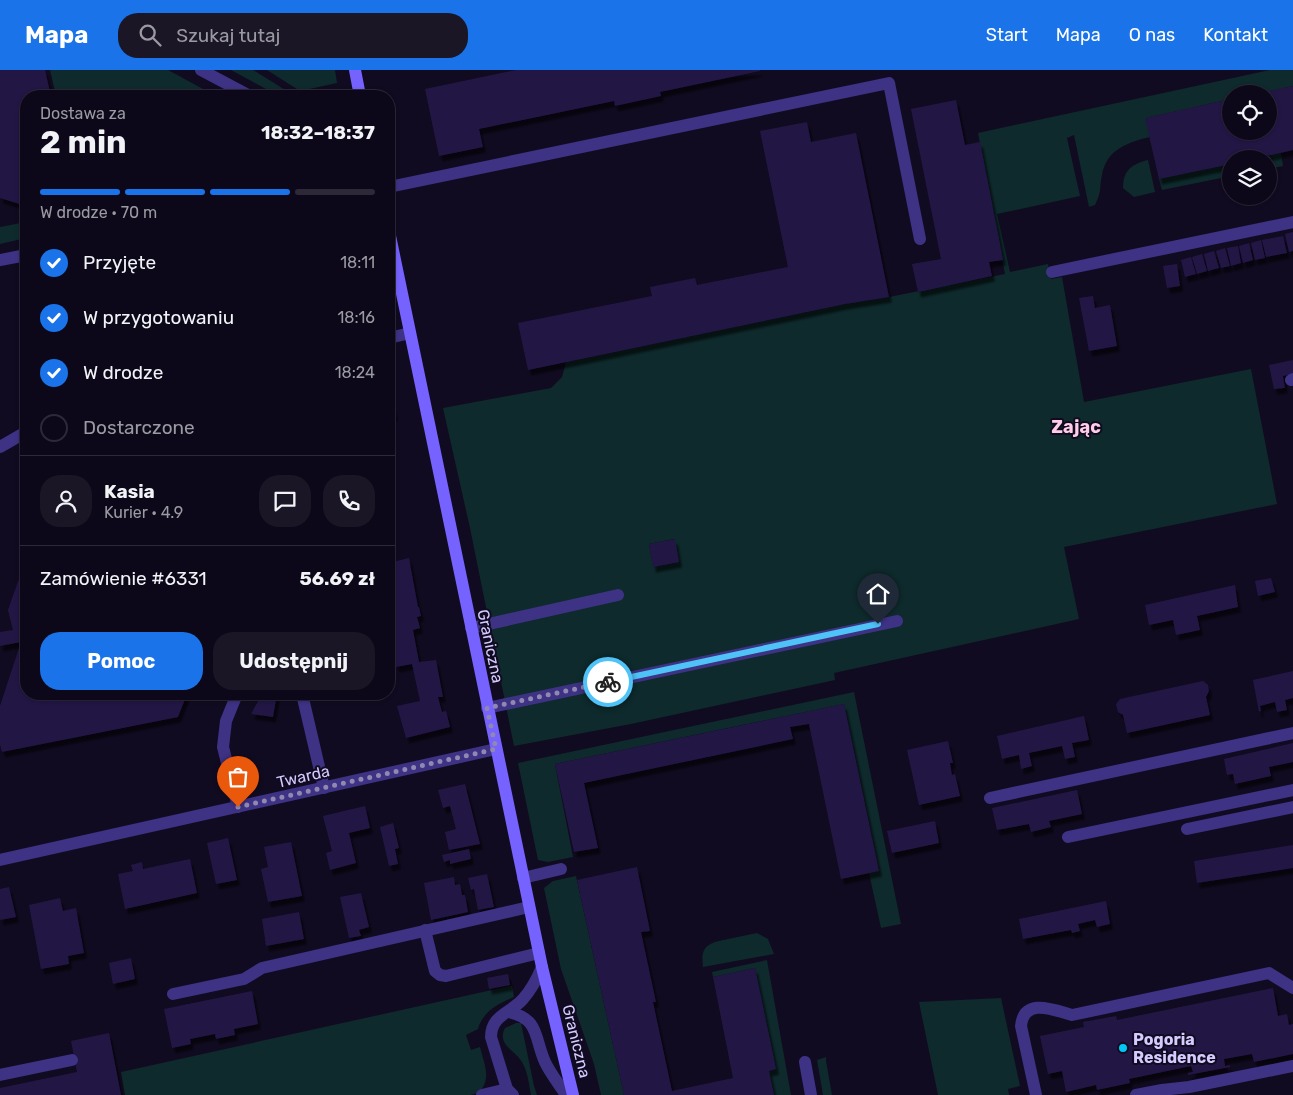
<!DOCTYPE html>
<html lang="pl">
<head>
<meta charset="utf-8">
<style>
  :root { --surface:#0d0819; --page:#1b1626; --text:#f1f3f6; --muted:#9a9aa2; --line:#2d2938; --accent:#1a73e8 }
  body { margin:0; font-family:Rubik,sans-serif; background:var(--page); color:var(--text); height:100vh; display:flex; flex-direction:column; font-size:19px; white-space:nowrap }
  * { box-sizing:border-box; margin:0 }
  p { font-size:16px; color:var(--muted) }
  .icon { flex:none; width:28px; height:28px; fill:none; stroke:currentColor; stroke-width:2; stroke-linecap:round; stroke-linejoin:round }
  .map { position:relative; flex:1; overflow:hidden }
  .drawer { position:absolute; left:20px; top:20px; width:375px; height:610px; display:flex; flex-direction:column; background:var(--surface); border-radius:20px; box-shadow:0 1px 4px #0004,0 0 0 1px var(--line) }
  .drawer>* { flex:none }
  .buttons { position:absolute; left:1222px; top:15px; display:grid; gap:10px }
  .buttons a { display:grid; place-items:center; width:55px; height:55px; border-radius:50%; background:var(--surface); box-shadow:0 1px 4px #0004,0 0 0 1px var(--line); font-size:25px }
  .pin { position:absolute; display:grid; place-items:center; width:42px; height:42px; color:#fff; margin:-51px -21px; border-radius:50% 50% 50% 0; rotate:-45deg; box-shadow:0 0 5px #0007 }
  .pin .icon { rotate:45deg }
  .courier { position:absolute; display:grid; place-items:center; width:50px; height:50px; margin:-25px; border:4px solid #4fc3f7; border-radius:50%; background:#fff; color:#222; box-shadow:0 1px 6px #0007 }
  .overview em { font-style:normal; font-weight:700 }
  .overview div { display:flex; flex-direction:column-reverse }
  .overview { display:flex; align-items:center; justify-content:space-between; height:85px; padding:0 20px }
  h1 { font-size:32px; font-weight:700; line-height:38px }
  .bar { display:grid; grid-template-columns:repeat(4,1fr); gap:8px 5px; align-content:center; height:60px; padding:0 20px }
  .bar i { height:6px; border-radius:4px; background:var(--line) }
  .bar .current { background:var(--accent) }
  .bar p { grid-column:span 4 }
  .line { display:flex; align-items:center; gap:12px; padding:0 20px; border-top:1px solid var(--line) }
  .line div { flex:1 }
  .round { display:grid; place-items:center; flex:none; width:52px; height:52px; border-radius:20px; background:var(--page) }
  ol { padding:0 20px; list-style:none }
  li { display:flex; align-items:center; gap:15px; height:55px }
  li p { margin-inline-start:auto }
  li .icon { padding:5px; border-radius:50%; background:var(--accent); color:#fff; stroke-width:4 }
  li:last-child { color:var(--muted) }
  li i { width:28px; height:28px; border:2px solid var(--line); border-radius:50% }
  .cta { display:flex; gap:10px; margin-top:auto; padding:10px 20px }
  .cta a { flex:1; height:58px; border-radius:20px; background:var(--accent); color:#fff; font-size:20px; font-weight:700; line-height:58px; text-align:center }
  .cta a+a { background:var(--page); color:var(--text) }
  header { display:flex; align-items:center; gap:30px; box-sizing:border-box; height:70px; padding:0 25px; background:var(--accent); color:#fff }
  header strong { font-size:24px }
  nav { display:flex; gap:28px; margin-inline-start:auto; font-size:18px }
  .search { width:350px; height:45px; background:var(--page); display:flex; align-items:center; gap:12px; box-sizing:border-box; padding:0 18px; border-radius:20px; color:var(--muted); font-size:19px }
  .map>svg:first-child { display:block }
</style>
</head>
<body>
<header>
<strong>Mapa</strong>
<div class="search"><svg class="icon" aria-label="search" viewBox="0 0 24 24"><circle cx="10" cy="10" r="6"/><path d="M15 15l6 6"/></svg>Szukaj tutaj</div>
<nav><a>Start</a><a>Mapa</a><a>O nas</a><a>Kontakt</a></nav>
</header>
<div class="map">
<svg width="1293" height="1025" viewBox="0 0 1293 1025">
  <defs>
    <filter id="shadow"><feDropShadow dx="3" dy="5.5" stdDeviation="1" flood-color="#0009"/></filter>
  </defs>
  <rect width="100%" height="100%" fill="#110b21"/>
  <!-- green -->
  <g fill="#0e2a2c" fill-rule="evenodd">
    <polygon points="50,0 168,0 216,26 56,26"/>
    <polygon points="231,0 253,0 295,26 279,26"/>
    <polygon points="267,0 335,0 337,13 300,21"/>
    <path d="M1270,0H1293V16L1257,24H1231V29L1146,48L1150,67C1128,72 1106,80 1102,105C1099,120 1102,121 1095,135L1089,137L1074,65L1067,68L1080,126L997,144L1010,202L1048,194L1051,209L1062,207L1084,332L1251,299L1277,434L1064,477L1079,549L834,603L835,610L631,654L514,676L470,458L443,338L551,318L562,307L566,292L845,234L889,227L1005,204L978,63ZM674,469L678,492L653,496L649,474Z"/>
    <polygon points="1281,83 1283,96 1269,99 1269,89 1254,89"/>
    <path d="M1148,90L1155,122L1134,127L1123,118C1123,100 1132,94 1148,90Z"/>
    <polygon points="1231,94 1231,106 1162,120 1159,109"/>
    <polygon points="26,152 26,168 0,174 0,157"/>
    <polygon points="854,622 901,854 881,858 869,803 879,801 844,634 555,694 573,787 548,792 538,790 518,693"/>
    <polygon points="576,806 624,1025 601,1025 594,994 561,899 544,818 553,811"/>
    <path d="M757,863L768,869L774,884L703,897C700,875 709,873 728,869C738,867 747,865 757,863Z"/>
    <polygon points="767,890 791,1025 774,1025 769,1001 775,999 755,898 713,907 712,902"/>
    <path d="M510,916H512L514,927C498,934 483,941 478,959L466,965L471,980L480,977C484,994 492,1008 479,1023L470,1025H125L121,1002Z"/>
    <polygon points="1001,928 1020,1016 1008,1019 1009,1025 938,1025 919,932"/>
    <path d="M516,953H521L534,1016L537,1025H531C529,1015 528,1003 523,994C517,981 496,975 505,958Z"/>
    <polygon points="826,987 826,991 832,1025 823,1025 817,990"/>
  </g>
  <!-- building -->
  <g fill="#231644" filter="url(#shadow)">
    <polygon points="0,0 45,0 51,26 26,26 26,136 0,128"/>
    <polygon points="516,0 760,0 760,1 660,22 661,26 615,36 614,31 479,59 483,77 439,86 425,19"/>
    <polygon points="1293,16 1293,80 1254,89 1231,89 1231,94 1159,109 1145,48 1231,29 1231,61 1269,61 1269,24 1260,23"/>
    <polygon points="956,30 965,75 980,72 1003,190 989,192 992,206 918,222 912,194 941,189 911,39"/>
    <polygon points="807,52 811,72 856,63 889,227 845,234 528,300 518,253 652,226 650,217 695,208 697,215 788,197 760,61"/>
    <polygon points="1293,162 1293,181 1289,182 1285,164"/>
    <polygon points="1283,166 1287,183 1266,187 1262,170"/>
    <polygon points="1261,170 1265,188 1255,190 1251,173"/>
    <polygon points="1249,173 1253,190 1243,193 1239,176"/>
    <polygon points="1238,176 1241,193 1231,196 1227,178"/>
    <polygon points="1225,178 1230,196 1221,198 1216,181"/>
    <polygon points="1214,181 1219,198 1208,201 1204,184"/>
    <polygon points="1202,184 1207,201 1197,204 1192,187"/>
    <polygon points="1191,187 1196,204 1185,207 1181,190"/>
    <polygon points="1177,194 1180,216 1167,218 1163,196"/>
    <polygon points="1093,226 1095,238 1110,235 1117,276 1089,281 1079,228"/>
    <polygon points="1293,290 1293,304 1283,306 1285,318 1274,319 1269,295"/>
    <polygon points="389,322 395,346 389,347"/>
    <polygon points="26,415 26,451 25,451 21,429"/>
    <polygon points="675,469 679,492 653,497 649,474"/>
    <polygon points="389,475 393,492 409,488 418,537 419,537 421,546 417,547 420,558 413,560 419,592 436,590 443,627 438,627 442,642 446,641 450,657 406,668 397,636 420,631 412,594 396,597 389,565"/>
    <polygon points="26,489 26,624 187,624 178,647 2,682 0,674 0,636 21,572 0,576 0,562 13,560 8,540"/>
    <polygon points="1271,508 1275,522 1258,526 1255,511"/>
    <polygon points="1235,515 1238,537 1197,546 1200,560 1176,565 1173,550 1149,555 1145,535"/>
    <polygon points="1293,601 1293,628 1285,630 1287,640 1277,642 1275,632 1260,636 1261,641 1259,642 1253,610"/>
    <polygon points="1203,611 1208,615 1209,621 1206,627 1210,645 1127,663 1123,645 1118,642 1116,634 1120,629"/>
    <polygon points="262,624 277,624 273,647 251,644"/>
    <polygon points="844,634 879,801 841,809 809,654 790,657 793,669 584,713 598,778 574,782 555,694"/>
    <polygon points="1084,646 1089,670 1072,673 1075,687 1065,689 1062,676 1029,683 1032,696 1021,699 1019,685 1002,689 997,666"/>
    <polygon points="948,671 953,693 950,693 952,705 955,704 960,726 919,735 907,680"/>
    <polygon points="1293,673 1293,692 1269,697 1271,706 1235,714 1233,704 1227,705 1224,689"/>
    <polygon points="465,714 480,774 449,780 445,762 456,759 450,736 443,738 438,720"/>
    <polygon points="1077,720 1082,744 1049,751 1051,757 1031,762 1029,754 997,760 992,738"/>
    <polygon points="365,736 370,758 349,763 356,793 330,800 326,783 332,781 323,746"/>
    <polygon points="935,751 939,773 892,783 887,761"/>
    <polygon points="393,753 399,778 395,779 398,794 389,796 380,757"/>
    <polygon points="228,768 237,810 216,814 207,773"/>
    <polygon points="291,772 302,826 268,832 261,799 268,797 264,777"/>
    <polygon points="1293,775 1293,798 1197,813 1194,791"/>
    <polygon points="469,779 471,789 450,794 450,790 444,792 442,785"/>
    <polygon points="190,789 197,823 125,839 118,804 133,801 131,795 142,792 143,799"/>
    <polygon points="637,797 650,861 641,862 656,932 653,932 672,1021 733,1008 713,907 755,898 776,999 769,1001 774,1025 624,1025 577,810"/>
    <polygon points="487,804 494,837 478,840 474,819 471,820 468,808"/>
    <polygon points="454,807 455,815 460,814 462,825 465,825 468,842 431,850 424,813"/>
    <polygon points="9,817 16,847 0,850 0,819"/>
    <polygon points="361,823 369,857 359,860 361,866 349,868 340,827"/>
    <polygon points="60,828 63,841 76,838 84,883 68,886 69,894 41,899 29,835"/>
    <polygon points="1106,831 1110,854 1097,857 1095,850 1078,854 1080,861 1072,863 1071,860 1023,869 1019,849"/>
    <polygon points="299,842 304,869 266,876 262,849"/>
    <polygon points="131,888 135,909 113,914 109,893"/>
    <polygon points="508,904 510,915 489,919 487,908"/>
    <polygon points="1273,918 1278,946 1287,944 1289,955 1293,954 1293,984 1254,992 1252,984 1224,989 1225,996 1230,995 1230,997 1188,1005 1188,1003 1193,1002 1191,996 1129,1009 1130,1013 1097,1020 1096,1015 1066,1022 1062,1001 1048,1004 1040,966 1084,957 1083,952 1116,946 1117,950"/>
    <polygon points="252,921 258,954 234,959 235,965 216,969 215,964 190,969 191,974 172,978 164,939"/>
    <polygon points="109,963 121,1025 0,1025 0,1018 77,1002 71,971"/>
  </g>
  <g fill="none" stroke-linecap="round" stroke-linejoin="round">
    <!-- lane -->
    <g stroke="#3d3284" stroke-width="12">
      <polyline points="389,117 889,13 920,169"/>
      <polyline points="0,190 26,185"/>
      <polyline points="1052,202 1293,152"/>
      <polyline points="389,268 410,263"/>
      <polyline points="1291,310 1293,309"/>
      <polyline points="0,377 26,362"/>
      <polyline points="471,558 618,525"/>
      <polyline points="237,624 226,651 223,677 238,737"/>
      <polyline points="302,624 324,718"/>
      <polyline points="487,638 897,551"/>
      <polyline points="990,728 1293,663"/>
      <polyline points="1187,759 1293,737"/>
      <polyline points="1068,767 1293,720"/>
      <polyline points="523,808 561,799"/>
      <polyline points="425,860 435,901 440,905 446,906 539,883"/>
      <polyline points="173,924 244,909 262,898 529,837"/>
      <path d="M509,942C540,949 534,968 545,992C550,1003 559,1014 566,1025"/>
      <polyline points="805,992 811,1025"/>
      <polyline points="0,1005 72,990"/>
      <polyline points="482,1025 507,1019"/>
      <path d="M513,1025L507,1019L491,967C491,945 511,943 523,929C532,919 537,909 542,897"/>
      <path d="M1036,1025L1021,956C1024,927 1054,940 1072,945L1269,903L1293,918"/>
      <polyline points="1136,1025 1162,1020 1189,1017 1293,996"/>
    </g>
    <!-- street -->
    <g stroke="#3d3284" stroke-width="12">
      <polyline points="201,0 250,26"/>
      <polyline points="0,790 496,679"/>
    </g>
    <!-- secondary -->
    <g stroke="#7562ff" stroke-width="12">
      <polyline points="355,0 360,26"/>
      <polyline points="389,161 542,897 573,1025"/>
    </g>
  </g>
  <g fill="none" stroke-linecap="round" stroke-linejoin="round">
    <!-- done -->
    <polyline stroke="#9188b1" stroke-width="5" stroke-dasharray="0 9" points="238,737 496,679 487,638 608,612"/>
    <!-- route -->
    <polyline stroke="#4fc3f7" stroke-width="6" points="608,612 878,554"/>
  </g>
  <!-- markers -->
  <circle fill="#00c8f6" stroke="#110b21" stroke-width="2" cx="1123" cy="978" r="5"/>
  <g text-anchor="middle" stroke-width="4" stroke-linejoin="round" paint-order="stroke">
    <!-- street labels -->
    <g font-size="16" fill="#d6cbff" stroke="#110b21">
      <text transform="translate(491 576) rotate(78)" y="6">Graniczna</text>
      <text transform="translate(303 706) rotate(-13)" y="6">Twarda</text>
      <text transform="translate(577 971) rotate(76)" y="6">Graniczna</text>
    </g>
    <!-- poi labels -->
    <g font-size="16" font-weight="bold" fill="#d6cbff" stroke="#110b21" text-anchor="start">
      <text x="1133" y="975">Pogoria<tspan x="1133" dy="18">Residence</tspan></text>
    </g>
    <!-- neighbourhood labels -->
    <g font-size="18" font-weight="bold" fill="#ffcde8" stroke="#110b21">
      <text x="1076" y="363">Zając</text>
    </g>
  </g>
</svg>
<div class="buttons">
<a><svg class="icon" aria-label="locate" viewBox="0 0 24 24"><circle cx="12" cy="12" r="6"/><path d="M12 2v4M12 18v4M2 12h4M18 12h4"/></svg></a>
<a><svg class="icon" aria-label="layers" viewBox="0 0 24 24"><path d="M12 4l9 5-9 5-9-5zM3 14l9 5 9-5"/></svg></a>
</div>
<div class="pin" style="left:238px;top:737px;background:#ea580c"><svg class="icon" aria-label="bag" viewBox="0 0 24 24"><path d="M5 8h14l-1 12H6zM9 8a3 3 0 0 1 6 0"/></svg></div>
<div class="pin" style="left:878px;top:554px;background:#1f2937"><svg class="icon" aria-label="home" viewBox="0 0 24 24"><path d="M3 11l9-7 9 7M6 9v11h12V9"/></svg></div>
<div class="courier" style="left:608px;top:612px"><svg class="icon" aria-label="bike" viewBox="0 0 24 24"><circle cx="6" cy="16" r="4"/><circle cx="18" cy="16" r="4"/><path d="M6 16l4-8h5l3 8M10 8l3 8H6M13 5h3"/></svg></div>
<section class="drawer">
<div class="overview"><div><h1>2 min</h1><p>Dostawa za</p></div><em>18:32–18:37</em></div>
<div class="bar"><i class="current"></i><i class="current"></i><i class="current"></i><i></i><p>W drodze · 70 m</p></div>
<ol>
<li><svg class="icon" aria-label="check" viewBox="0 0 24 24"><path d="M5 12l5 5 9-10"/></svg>Przyjęte<p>18:11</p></li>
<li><svg class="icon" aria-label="check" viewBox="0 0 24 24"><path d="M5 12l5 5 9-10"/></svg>W przygotowaniu<p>18:16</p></li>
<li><svg class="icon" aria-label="check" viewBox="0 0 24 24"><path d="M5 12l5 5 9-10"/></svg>W drodze<p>18:24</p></li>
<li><i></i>Dostarczone</li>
</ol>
<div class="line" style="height:90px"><a class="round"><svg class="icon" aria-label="person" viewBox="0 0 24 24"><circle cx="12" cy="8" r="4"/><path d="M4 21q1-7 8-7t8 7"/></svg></a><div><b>Kasia</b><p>Kurier · 4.9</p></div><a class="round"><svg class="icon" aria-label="chat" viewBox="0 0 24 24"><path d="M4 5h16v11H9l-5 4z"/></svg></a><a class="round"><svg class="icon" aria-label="phone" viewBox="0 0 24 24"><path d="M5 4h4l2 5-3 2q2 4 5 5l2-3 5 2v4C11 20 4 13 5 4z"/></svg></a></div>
<div class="line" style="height:65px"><div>Zamówienie #6331</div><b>56.69 zł</b></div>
<div class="cta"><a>Pomoc</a><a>Udostępnij</a></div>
</section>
</div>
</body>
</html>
